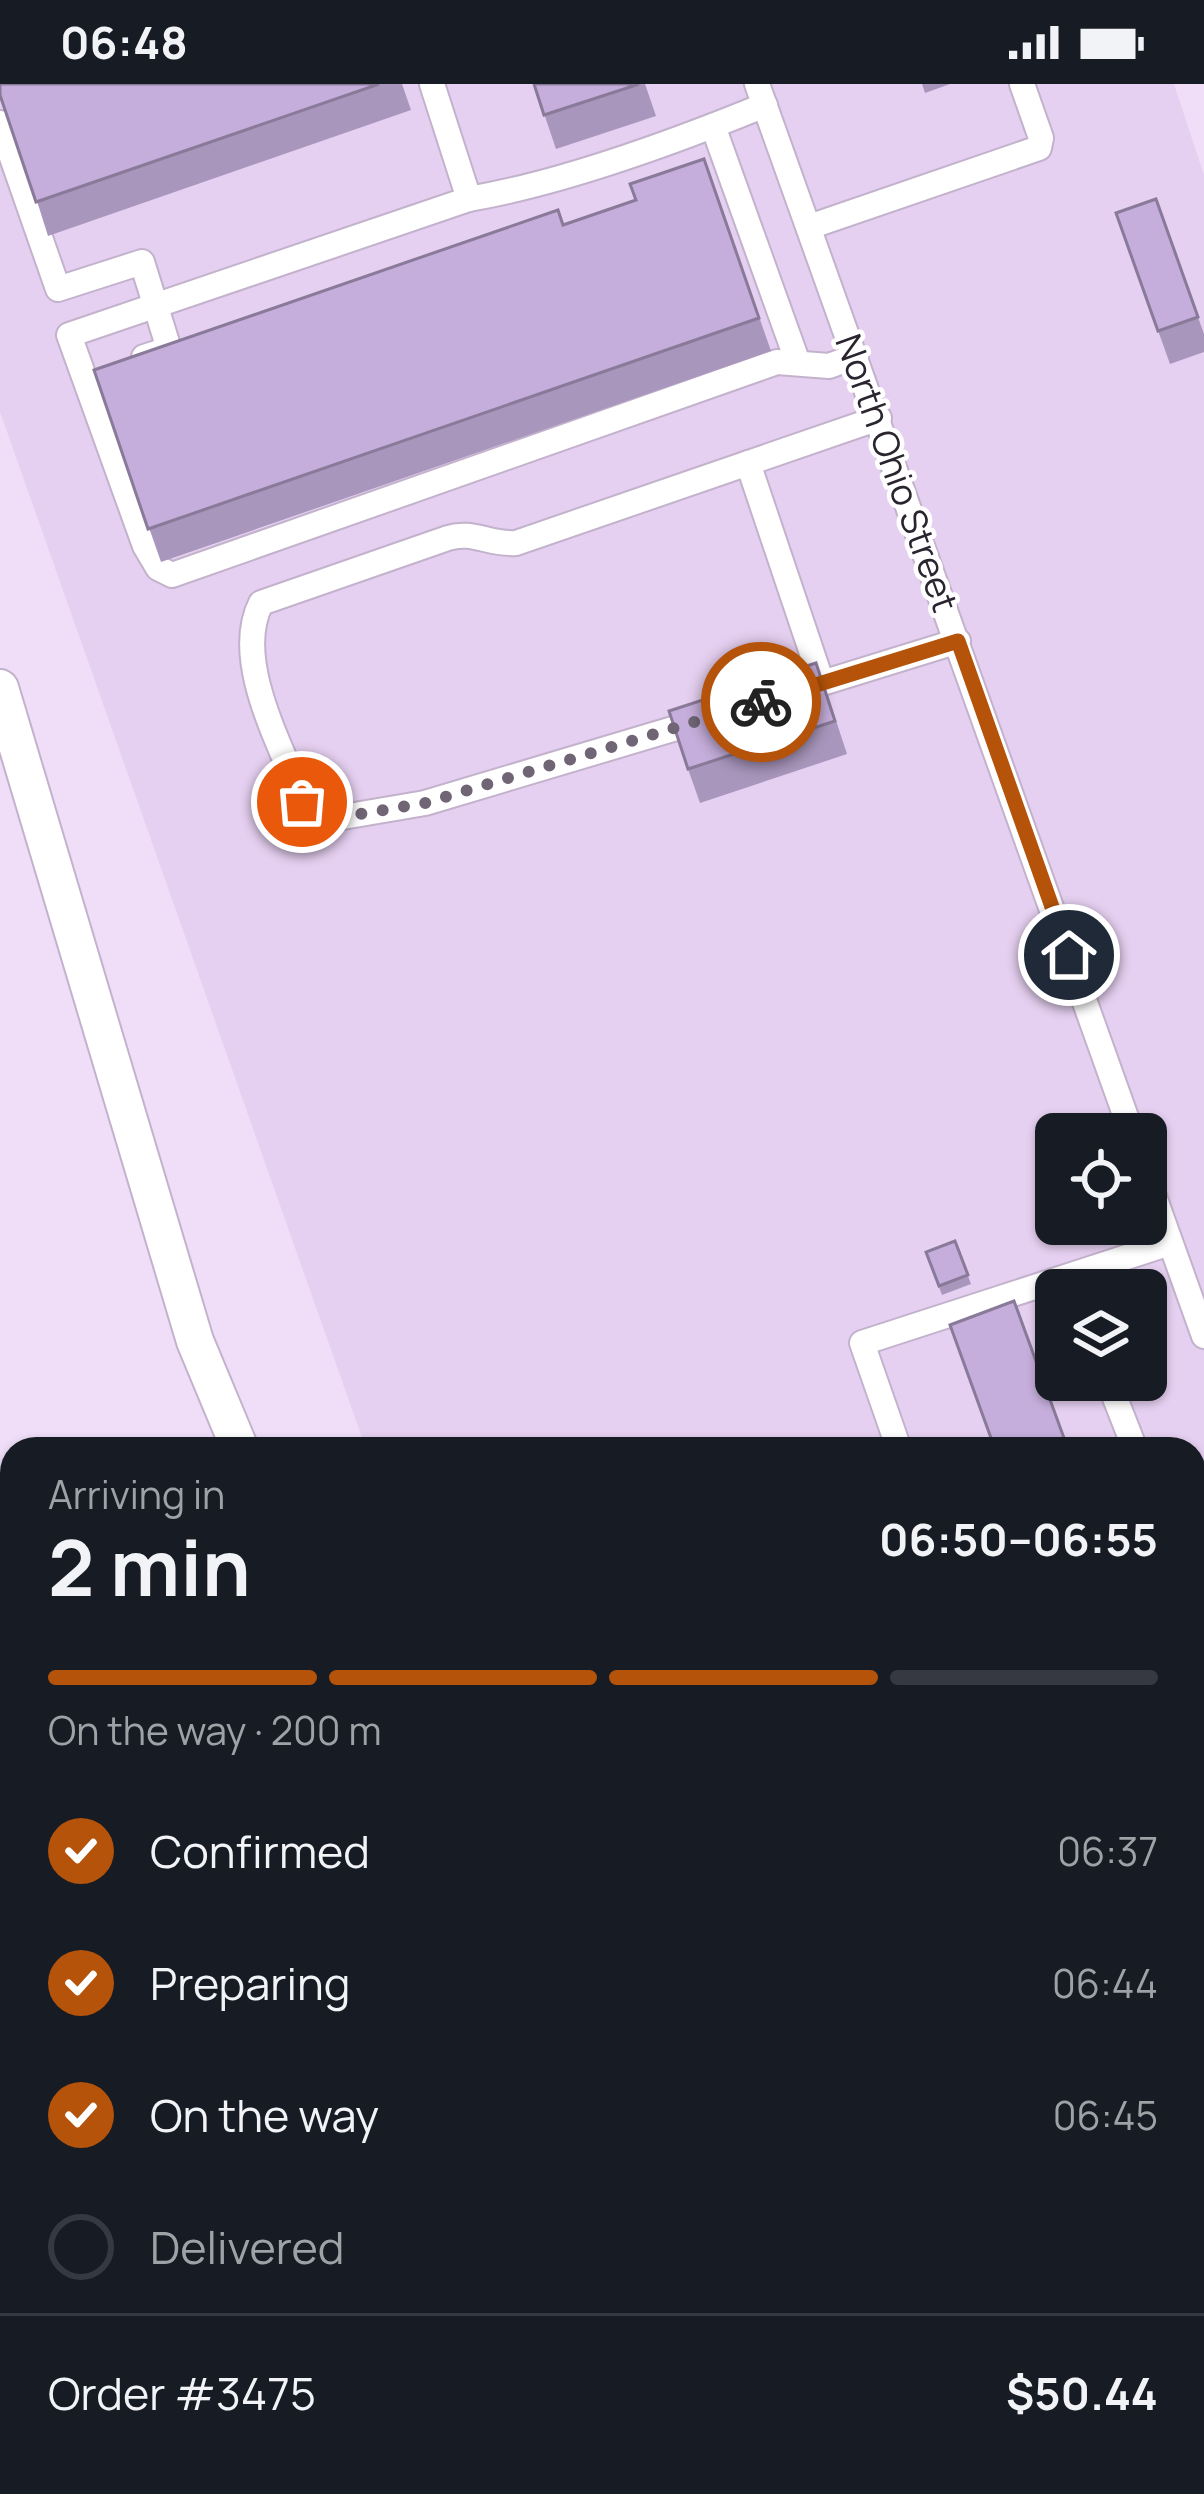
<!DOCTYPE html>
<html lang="en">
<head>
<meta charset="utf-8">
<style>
  :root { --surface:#171b24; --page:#20242c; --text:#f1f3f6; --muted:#9ea1a6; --line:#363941; --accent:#b45309 }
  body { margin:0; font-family:Manrope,sans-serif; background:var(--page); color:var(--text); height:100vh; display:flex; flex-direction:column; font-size:45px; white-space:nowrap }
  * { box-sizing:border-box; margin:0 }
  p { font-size:39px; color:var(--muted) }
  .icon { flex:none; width:66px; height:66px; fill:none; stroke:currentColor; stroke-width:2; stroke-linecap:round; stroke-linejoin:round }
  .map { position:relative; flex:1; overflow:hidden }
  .side { position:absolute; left:0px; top:1353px; width:1206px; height:1059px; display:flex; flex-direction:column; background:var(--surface); border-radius:36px 36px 0 0; box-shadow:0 3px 9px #0004 }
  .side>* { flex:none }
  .controls { position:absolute; left:1035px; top:1029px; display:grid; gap:24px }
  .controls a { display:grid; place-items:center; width:132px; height:132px; border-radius:18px; background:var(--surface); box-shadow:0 3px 9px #0004; font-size:60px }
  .pin { position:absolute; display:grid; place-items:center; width:102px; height:102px; color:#fff; margin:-51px; border:6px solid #fff; border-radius:50%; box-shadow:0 3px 12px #0007 }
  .courier { position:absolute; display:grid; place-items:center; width:120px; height:120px; margin:-60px; border:9px solid #b45309; border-radius:50%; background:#fff; color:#222; box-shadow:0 3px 15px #0007 }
  .headline em { font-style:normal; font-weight:700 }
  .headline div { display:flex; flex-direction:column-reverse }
  .headline { display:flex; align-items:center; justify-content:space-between; height:204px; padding:0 48px }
  h1 { font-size:78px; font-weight:700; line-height:90px }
  .bar { display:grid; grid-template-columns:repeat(4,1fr); gap:18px 12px; align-content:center; height:144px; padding:0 48px }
  .bar i { height:15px; border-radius:9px; background:var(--line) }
  .bar .on { background:var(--accent) }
  .bar p { grid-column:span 4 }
  .line { display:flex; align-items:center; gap:30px; padding:0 48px; border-top:3px solid var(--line) }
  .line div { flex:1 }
  ol { padding:0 48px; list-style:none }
  li { display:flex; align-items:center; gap:36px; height:132px }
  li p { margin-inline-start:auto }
  li .icon { padding:12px; border-radius:50%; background:var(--accent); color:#fff; stroke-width:4 }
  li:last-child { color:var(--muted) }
  li i { width:66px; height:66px; border:6px solid var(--line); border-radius:50% }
  .status { display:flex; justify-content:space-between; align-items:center; height:84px; padding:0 60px; background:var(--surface); direction:ltr }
  .status svg { height:33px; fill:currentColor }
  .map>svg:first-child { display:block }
</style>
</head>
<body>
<div class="status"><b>06:48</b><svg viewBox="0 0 49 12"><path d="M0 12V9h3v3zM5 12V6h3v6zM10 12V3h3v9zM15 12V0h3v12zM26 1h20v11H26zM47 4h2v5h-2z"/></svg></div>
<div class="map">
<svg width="1204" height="2410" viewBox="0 0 1204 2410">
  <rect width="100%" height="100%" fill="#f0def9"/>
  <!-- built -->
  <path fill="#e6d0f1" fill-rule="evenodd" d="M0,0H1174L1204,91V2410H1036L1032,2400H1194V1365H366L0,328ZM1056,1050H1146V1140H1056ZM1056,1206H1146V1296H1056Z"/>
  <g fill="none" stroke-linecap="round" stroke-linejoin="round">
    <!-- minor casing -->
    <g stroke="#c3b2cc" stroke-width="28">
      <g id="minor">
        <polyline points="432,0 469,115"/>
        <polyline points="757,0 1132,1050"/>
        <path d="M765,21C677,57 562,99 469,115L69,251L145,462L158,484L172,491L777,278L829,282L856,272"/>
        <polyline points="0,39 58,205 142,178 169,265 144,273"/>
        <polyline points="713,42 798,279"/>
        <polyline points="809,143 1039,64 1041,54 1022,0"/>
        <polyline points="748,379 822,599"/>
        <polyline points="793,608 958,557"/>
        <path d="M703,636L425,719L337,734L313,729L303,718C281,661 232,576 261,519L448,454C472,446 490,461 516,459L879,334"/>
        <polyline points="1146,1090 1204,1252"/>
        <polyline points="1108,1296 1135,1365"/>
        <polyline points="899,1365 862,1259 1170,1159"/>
        <polyline points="1194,1791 1204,1788"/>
      </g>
    </g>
    <!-- highway casing -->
    <g stroke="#c3b2cc" stroke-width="40">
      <g id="highway">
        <polyline points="0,604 195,1257 240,1365"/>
        <polyline points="0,1523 12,1566"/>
        <polyline points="0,1757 12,1794"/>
        <polyline points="0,1846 12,1846"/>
        <polyline points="0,2117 12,2127"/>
        <polyline points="0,2277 12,2286"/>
        <polyline points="140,2400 149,2410"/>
        <polyline points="210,2400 216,2410"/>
        <polyline points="304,2400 309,2410"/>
        <polyline points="379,2400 388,2410"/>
        <polyline points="890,2400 892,2410"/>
        <polyline points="726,2410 733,2400"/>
      </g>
    </g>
    <!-- minor -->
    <use href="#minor" stroke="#fff" stroke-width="24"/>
    <!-- highway -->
    <use href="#highway" stroke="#fff" stroke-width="36"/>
  </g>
  <!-- wall -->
  <g fill="#a996bc">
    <polygon points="0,0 402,0 411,26 48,152"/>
    <polygon points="534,0 645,0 656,32 556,65"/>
    <polygon points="922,0 950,0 925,9"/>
    <polygon points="704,75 771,267 161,478 94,286 563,141 636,116"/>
    <polygon points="1156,115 1204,250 1204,268 1170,280 1116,129"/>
    <polygon points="828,612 847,670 700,719 688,685"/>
    <polygon points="955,1157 971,1200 942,1211 926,1168"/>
    <polygon points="1204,1910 1204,2011 1195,2014 1194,1914"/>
  </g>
  <!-- building -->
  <g fill="#c5aedb" stroke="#8a7a99" stroke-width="3">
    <polygon points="0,0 379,0 36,118 0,11"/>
    <polygon points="534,0 639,0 544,31"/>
    <polygon points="704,75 759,234 148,445 94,286 558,126 563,141 636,116 630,100"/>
    <polygon points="1156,115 1198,233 1158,247 1116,129"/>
    <polygon points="816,579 835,637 688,685 669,627"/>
    <polygon points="955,1157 968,1191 939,1202 926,1168"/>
    <polygon points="1014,1217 1068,1365 995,1365 950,1241"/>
    <polygon points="1204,1910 1204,1973 1194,1977 1194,1914"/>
    <polygon points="1204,2213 1204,2267 1203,2267 1194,2239 1194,2216"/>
  </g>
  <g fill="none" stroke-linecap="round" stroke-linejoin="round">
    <!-- done -->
    <polyline stroke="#6f6575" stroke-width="12" stroke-dasharray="0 21.6" points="302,718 313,729 337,734 425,719 761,618"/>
    <!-- route -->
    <polyline stroke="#b45309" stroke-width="15" points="761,618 958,557 1069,871"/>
  </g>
  <g text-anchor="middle" stroke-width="9" stroke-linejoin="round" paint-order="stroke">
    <!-- street labels -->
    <g font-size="36" fill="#2a242e" stroke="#fff">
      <text transform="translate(897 389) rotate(70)" y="13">North Ohio Street</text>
    </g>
  </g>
</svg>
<div class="controls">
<a><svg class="icon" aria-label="locate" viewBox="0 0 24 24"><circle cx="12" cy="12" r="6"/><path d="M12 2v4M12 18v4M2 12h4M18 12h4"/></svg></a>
<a><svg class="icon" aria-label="layers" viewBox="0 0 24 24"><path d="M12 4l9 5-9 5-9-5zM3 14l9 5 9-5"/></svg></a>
</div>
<div class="pin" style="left:302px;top:718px;background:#ea580c"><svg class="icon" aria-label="bag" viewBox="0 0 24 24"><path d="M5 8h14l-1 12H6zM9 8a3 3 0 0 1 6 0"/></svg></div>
<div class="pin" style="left:1069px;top:871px;background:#1f2937"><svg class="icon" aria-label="home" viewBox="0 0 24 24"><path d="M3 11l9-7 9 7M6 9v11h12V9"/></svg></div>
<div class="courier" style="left:761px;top:618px"><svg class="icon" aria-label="bike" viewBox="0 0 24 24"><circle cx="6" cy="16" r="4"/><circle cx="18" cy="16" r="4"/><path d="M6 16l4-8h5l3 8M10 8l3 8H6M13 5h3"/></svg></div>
<section class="side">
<div class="headline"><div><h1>2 min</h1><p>Arriving in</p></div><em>06:50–06:55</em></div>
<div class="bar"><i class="on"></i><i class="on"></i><i class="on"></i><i></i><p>On the way · 200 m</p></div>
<ol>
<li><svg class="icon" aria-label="check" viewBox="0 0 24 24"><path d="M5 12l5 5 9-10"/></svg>Confirmed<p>06:37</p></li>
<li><svg class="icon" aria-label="check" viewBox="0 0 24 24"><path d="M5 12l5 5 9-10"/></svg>Preparing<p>06:44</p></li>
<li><svg class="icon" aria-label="check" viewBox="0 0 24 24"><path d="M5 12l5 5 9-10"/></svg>On the way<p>06:45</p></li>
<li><i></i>Delivered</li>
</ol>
<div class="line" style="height:156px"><div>Order #3475</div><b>$50.44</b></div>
</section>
</div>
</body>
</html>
